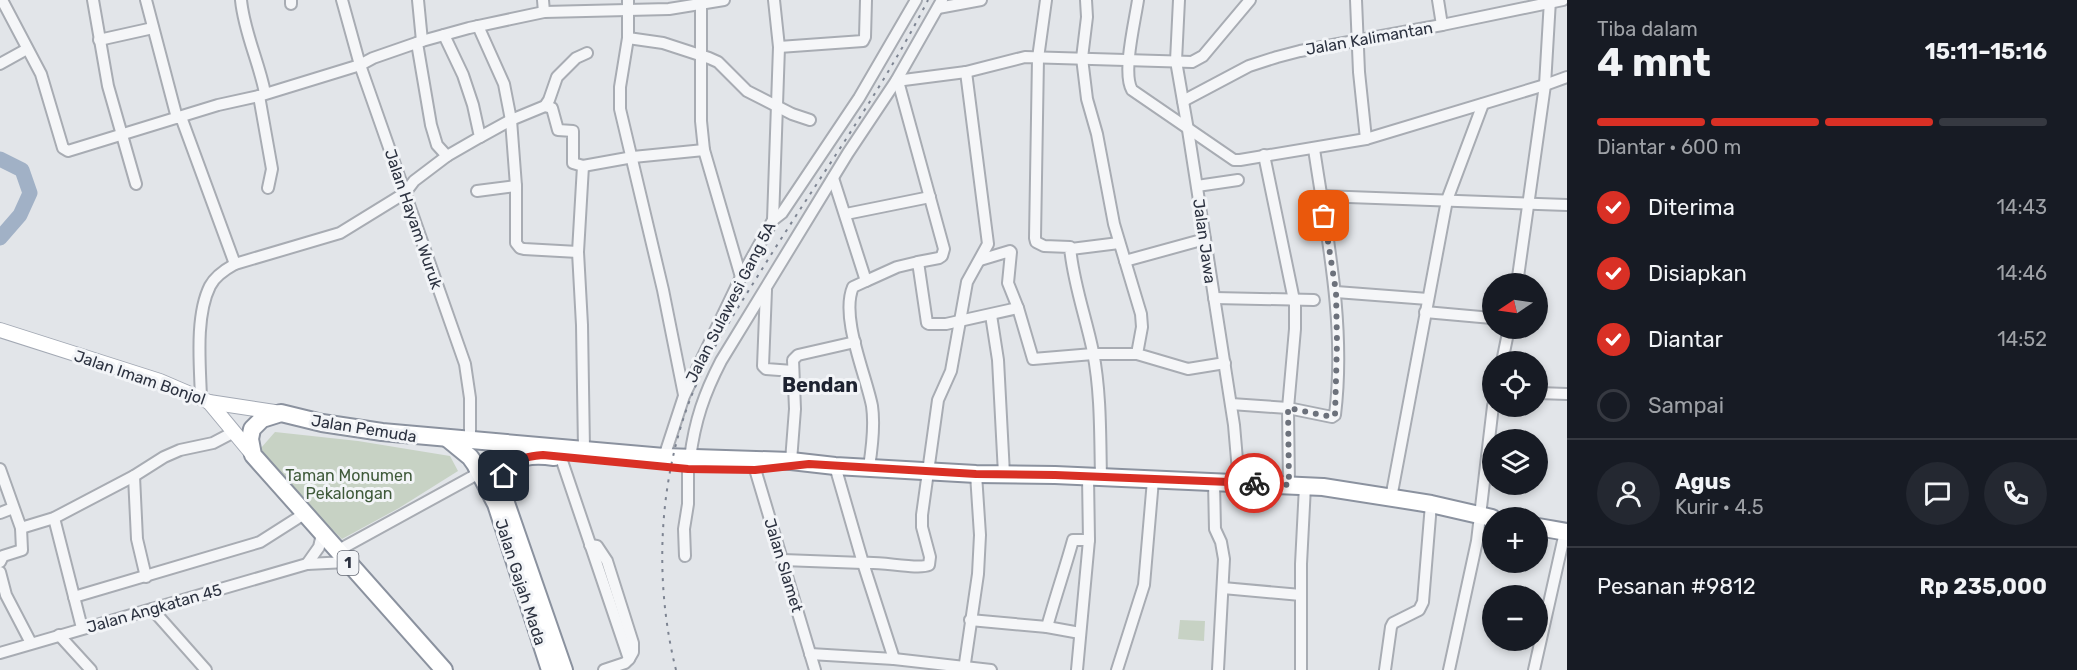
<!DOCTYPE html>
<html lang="id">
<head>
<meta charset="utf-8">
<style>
  :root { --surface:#171b24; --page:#242831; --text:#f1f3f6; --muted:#9ea1a6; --line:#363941; --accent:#d93025 }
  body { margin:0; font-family:Rubik,sans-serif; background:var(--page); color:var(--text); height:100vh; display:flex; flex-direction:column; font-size:22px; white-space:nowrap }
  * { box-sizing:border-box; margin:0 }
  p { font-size:20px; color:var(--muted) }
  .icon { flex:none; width:33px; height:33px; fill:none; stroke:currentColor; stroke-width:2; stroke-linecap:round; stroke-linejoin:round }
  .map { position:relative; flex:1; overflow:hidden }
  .details { display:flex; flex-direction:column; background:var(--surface); width:510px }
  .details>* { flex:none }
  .needle { width:39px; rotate:257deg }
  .controls { position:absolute; left:1482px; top:273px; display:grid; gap:12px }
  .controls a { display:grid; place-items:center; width:66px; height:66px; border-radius:50%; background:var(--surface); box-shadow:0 3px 9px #0003; font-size:30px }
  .pin { position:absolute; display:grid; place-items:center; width:51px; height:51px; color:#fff; margin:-26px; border-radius:12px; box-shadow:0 3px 9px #0006 }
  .courier { position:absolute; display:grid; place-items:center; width:60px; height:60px; margin:-30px; border:4px solid #d93025; border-radius:50%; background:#fff; color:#222; box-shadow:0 2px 8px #0007 }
  .head em { font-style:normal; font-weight:700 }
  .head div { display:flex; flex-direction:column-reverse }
  .head { display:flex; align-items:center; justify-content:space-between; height:102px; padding:0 30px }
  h1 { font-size:39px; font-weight:700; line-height:45px }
  .bar { display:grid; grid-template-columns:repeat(4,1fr); gap:9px 6px; align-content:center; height:72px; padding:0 30px }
  .bar i { height:8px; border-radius:4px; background:var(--line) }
  .bar .active { background:var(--accent) }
  .bar p { grid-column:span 4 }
  .line { display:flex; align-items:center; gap:15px; padding:0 30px; border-top:2px solid var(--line) }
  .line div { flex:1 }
  .round { display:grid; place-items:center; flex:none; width:63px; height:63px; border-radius:32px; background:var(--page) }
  ol { padding:0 30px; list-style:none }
  li { display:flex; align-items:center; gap:18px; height:66px }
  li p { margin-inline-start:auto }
  li .icon { padding:6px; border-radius:50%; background:var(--accent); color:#fff; stroke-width:4 }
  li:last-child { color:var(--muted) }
  li i { width:33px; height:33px; border:3px solid var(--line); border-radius:50% }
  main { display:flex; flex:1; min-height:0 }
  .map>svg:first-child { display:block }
</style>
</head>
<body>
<main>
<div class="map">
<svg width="1567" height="670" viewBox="0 0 1567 670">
  <rect width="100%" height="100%" fill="#e2e5e9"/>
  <!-- green -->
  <g fill="#c7d2c4">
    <path d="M275,432L358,441L450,456L458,471L399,508L342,539C313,511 280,484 261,448Z"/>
    <polygon points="1180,620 1205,621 1204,641 1178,639"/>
  </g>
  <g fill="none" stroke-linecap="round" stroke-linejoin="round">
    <!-- river -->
    <polyline stroke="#a1b1c6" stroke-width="15" points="0,159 22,170 30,193 20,215 0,238"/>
    <!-- minor casing -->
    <g stroke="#a8acb3" stroke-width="14">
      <g id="minor">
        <polyline points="2,0 41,74 63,148 68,151 218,105 259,96 360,65 373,58 422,41 469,28 544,12 669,9 724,0"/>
        <polyline points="93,0 108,86 136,184"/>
        <polyline points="146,0 177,118"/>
        <path d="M241,0C244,32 259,62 265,93"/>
        <polyline points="291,0 291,4"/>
        <polyline points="342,0 360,65 465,364 470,398 470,440"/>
        <polyline points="418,0 422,41"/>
        <polyline points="543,0 544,12"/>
        <polyline points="628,0 628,38 620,87 620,109 663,290 684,395"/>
        <path d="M1046,0L1038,58L1035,238L1036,242L1044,246L1070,247C1073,283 1086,317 1093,352C1101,393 1100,436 1101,477"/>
        <polyline points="1086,0 1087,17 1082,58 1087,99 1097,134 1114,224 1141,314 1142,327 1137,354 1188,369 1225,363"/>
        <path d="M1138,0C1135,21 1122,73 1132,90L1234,160H1240L1366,139L1545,85L1567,77"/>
        <polyline points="1179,0 1176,61 1188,130 1234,425 1239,483"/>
        <polyline points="1356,0 1359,72 1366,139"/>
        <polyline points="1438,0 1442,25"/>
        <polyline points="701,5 701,121 704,150 741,277"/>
        <polyline points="938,8 981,0"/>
        <polyline points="478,26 504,84 511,120 516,186 516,243 520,248 524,249 578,252"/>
        <polyline points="628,38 663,43 709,58 718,62 747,91 792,114 810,120"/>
        <polyline points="99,40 153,28"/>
        <polyline points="417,43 431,125 437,145 447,156"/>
        <polyline points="779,47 863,41 865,37 866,0"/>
        <polyline points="0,64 27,49"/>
        <polyline points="896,81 966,72 1025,57 1192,62 1203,56 1250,0"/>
        <polyline points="898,81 944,249 942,256 939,258 918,262"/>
        <polyline points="259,96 272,169 268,188"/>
        <polyline points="1183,101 1249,66 1277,57 1300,51 1442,25 1563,0"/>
        <polyline points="545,106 552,108 558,130 573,131 573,163 583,166 578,252 582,325 584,449"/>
        <polyline points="181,117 235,264"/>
        <polyline points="480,137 511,120 545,106 549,100 557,77 576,58 587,53"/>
        <polyline points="1264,155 1295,305 1295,329 1288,408 1289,485"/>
        <polyline points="583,166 633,157 704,150"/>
        <path d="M833,178L866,281L853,287C840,317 866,375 872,406C875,426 872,448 869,467"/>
        <polyline points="1197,186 1238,180"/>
        <polyline points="477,191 516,186"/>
        <polyline points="1321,196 1567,205"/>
        <polyline points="846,214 930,197"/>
        <polyline points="773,220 782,213 859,98 916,0"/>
        <polyline points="1071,249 1119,243"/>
        <polyline points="980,260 1010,251 1011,252 1008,283 1018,308 1033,359 1093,354 1137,354"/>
        <polyline points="1125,261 1205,239"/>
        <polyline points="866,281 897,267 918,262 927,323 929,324 946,324 1018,308"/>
        <polyline points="1517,284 1545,85 1550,0"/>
        <polyline points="766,290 763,366 766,369 793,371"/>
        <polyline points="1336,292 1428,299"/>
        <polyline points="1214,298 1314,300"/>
        <polyline points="1425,312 1492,318"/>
        <polyline points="991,315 998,360 1004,474"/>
        <polyline points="1502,362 1509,328"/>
        <polyline points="1538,393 1567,394"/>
        <path d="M201,398C200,365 195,316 210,286C215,276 226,269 235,264L340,233L405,193L414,181L447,156L480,137L473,105L463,75L444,35"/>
        <path d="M1231,404L1288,408L1332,417L1335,415C1346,326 1327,236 1314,149"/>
        <polyline points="664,457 684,396 741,277 773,220 779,47 774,0"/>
        <polyline points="561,458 629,659 625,663 604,670"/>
        <path d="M690,458C695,420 704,394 721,361L848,153L896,81L942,0"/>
        <polyline points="752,459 815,670"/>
        <polyline points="791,461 795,409 793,360 798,355 855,342"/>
        <polyline points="0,469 21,528 54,518 134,476 164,457 180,450 213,443 234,432"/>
        <polyline points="134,476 137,539 146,577"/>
        <polyline points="1214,482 1215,529 1221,542 1224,559 1218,670"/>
        <polyline points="1391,498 1447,200 1483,104"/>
        <polyline points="0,513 13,508"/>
        <polyline points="54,518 82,628"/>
        <polyline points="590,545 597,546 607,561 633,643 633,652 629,659"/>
        <polyline points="337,551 481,472"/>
        <polyline points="685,556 684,529 688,504 688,469"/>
        <polyline points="783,560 863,563 835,466"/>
        <polyline points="0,562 3,556 22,550 21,528"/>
        <polyline points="307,564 319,547 322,534"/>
        <polyline points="0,572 6,595 31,643"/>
        <polyline points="1223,588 1301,595"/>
        <polyline points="74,597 260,542 304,514"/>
        <polyline points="152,609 206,670"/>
        <polyline points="970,620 1047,627 1080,633"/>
        <path d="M1047,627C1055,598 1065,569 1073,540H1089"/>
        <polyline points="59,635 91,670"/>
        <polyline points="0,653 307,564 347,562"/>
        <polyline points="810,654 894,659 991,670"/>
        <path d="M894,659L863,563C880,561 918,570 929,565L930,557L922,527V515L938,400L951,371L967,282L988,244L966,72"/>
        <polyline points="964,670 978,574 980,535 976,474"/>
        <polyline points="1077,670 1089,540 1088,477"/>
        <polyline points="1117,670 1144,585 1153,480"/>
        <polyline points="1301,670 1301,564 1305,486"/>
        <polyline points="1385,670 1391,627 1393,623 1419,610 1423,602 1431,504"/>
        <polyline points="1449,670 1477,541 1493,406"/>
        <polyline points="1534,670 1565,532"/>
      </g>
    </g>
    <!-- major casing -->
    <g stroke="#a3a9b4" stroke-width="16">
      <g id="major">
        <polyline points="0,330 160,381 209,402 281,413"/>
        <polyline points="209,402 253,455"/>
      </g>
    </g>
    <!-- highway casing -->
    <g stroke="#8b929f" stroke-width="20">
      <g id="highway">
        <polyline points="448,439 470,457 475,464 496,504 550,670"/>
        <path d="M554,457C518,452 499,462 505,500L564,670"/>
        <polyline points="1538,527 1567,532"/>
        <polyline points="444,670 253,455 250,439 252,429 262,419 281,413 322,423 382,432 664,457 791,461 835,466 976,474 1055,475 1323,487 1431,504 1492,518"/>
      </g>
    </g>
    <!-- minor -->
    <use href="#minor" stroke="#f5f6f8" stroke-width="10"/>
    <!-- major -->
    <use href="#major" stroke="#fff" stroke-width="14"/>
    <!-- highway -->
    <use href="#highway" stroke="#fff" stroke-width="16"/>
    <!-- rail -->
    <path stroke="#7d8492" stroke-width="2" stroke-dasharray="3 6" stroke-linecap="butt" d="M676,670C654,582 658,482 691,397C708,354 734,314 759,274C815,183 879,96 928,0"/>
  </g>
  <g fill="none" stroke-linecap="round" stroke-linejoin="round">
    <!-- done -->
    <polyline stroke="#6c717b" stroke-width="6" stroke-dasharray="0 10.8" points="1254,483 1289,485 1288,408 1332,417 1335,415 1337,343 1336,292 1324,216"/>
    <!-- route -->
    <path stroke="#d93025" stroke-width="8" d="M504,476C510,460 527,456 543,455L688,469L755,470L809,464L976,474L1055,475L1254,483"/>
  </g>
  <g text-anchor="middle" stroke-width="6" stroke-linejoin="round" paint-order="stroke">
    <!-- shield labels -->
    <rect fill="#f2f4f7" stroke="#676c77" stroke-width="1.5" x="337.5" y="551" width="21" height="24" rx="4.5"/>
    <g font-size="15" font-weight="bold" fill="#2c3240">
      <text x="348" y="568">1</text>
    </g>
    <!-- street labels -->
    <g font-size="16" fill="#2c3240" stroke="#f2f4f7">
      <text transform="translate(1369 38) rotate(-10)" y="6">Jalan Kalimantan</text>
      <text transform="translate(414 219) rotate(71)" y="6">Jalan Hayam Wuruk</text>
      <text transform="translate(1205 241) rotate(82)" y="6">Jalan Jawa</text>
      <text transform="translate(730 302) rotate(-63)" y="6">Jalan Sulawesi Gang 5A</text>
      <text transform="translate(140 377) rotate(19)" y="6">Jalan Imam Bonjol</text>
      <text transform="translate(364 428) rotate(9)" y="6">Jalan Pemuda</text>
      <text transform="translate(784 565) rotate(73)" y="6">Jalan Slamet</text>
      <text transform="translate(521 582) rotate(72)" y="6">Jalan Gajah Mada</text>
      <text transform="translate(154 608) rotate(-16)" y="6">Jalan Angkatan 45</text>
    </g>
    <!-- park labels -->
    <g font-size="16" fill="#3f5a3a" stroke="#f2f4f7">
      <text x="349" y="481">Taman Monumen<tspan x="349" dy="18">Pekalongan</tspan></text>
    </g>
    <!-- quarter labels -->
    <g font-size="20" font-weight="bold" fill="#1e2331" stroke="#f2f4f7">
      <text x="820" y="392">Bendan</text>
    </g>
  </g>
</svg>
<div class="controls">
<a><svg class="needle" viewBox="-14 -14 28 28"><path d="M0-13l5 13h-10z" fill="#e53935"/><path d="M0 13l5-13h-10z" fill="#9ea1a6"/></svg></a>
<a><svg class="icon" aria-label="locate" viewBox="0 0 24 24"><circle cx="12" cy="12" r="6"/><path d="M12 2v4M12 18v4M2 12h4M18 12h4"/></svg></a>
<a><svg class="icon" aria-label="layers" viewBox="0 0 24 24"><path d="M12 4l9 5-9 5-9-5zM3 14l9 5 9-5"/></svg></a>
<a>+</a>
<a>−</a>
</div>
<div class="pin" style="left:1324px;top:216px;background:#ea580c"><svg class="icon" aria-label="bag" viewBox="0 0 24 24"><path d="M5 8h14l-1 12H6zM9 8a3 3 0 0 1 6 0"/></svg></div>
<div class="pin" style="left:504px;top:476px;background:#1f2937"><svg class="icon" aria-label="home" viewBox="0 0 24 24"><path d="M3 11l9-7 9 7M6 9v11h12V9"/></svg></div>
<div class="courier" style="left:1254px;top:483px"><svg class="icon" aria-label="bike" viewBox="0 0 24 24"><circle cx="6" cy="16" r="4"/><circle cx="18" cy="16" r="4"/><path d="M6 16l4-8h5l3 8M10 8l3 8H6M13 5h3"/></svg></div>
</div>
<section class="details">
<div class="head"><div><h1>4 mnt</h1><p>Tiba dalam</p></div><em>15:11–15:16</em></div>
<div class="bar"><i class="active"></i><i class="active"></i><i class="active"></i><i></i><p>Diantar · 600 m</p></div>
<ol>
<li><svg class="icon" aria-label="check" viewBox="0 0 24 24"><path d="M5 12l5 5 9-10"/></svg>Diterima<p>14:43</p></li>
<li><svg class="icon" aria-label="check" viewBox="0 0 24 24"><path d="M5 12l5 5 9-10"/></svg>Disiapkan<p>14:46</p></li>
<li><svg class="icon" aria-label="check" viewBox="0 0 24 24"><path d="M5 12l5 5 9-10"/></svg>Diantar<p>14:52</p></li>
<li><i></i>Sampai</li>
</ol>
<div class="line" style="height:108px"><a class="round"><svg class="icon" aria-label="person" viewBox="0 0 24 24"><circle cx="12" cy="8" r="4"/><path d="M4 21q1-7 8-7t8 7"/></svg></a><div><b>Agus</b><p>Kurir · 4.5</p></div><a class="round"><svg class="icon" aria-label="chat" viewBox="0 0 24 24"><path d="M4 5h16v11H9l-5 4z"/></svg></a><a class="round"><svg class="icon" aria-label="phone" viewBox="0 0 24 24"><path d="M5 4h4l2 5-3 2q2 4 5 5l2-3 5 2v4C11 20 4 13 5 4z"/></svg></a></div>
<div class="line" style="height:78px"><div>Pesanan #9812</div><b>Rp 235,000</b></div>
</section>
</main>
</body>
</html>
